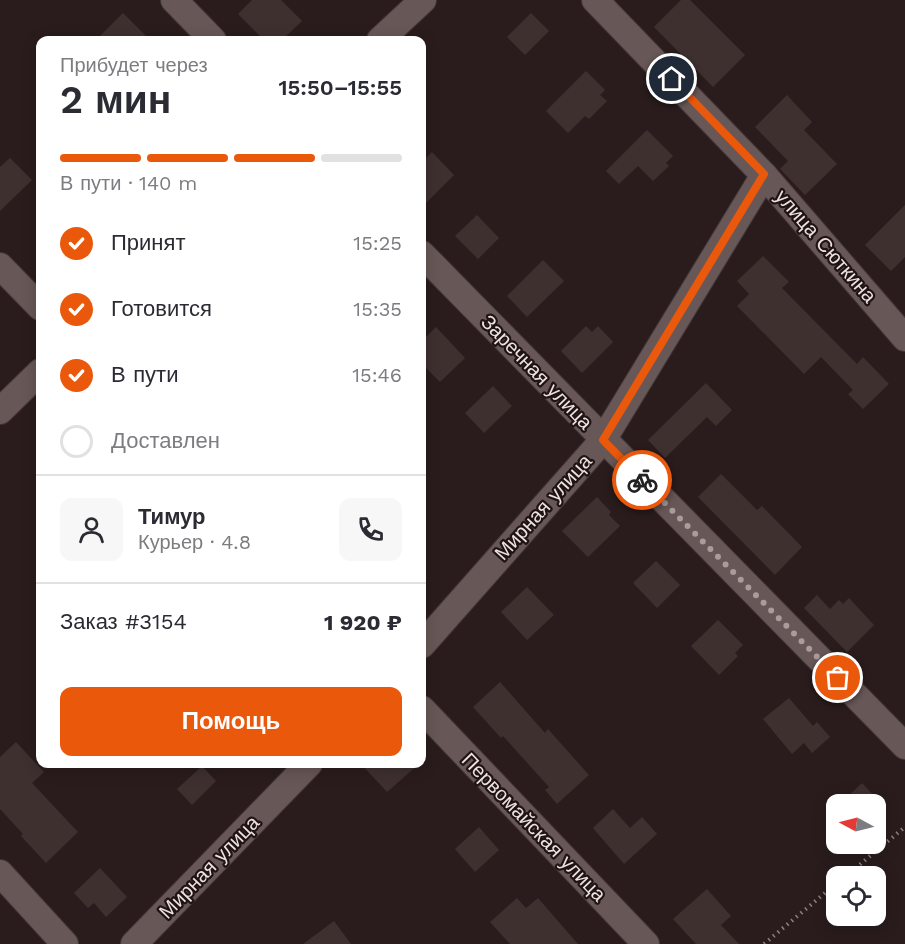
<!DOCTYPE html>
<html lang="ru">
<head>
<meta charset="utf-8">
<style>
  :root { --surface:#fff; --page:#f7f7f7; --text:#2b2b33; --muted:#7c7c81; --line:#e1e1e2; --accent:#ea580c }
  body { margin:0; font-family:"Work Sans",sans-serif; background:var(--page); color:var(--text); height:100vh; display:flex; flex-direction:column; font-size:22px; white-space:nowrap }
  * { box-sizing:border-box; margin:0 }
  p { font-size:20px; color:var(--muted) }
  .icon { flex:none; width:33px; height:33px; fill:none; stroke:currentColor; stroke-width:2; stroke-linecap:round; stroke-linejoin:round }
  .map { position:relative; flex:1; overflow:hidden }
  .sheet { position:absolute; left:36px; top:36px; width:390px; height:732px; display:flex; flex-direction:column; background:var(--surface); border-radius:12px; box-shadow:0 3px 15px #0003 }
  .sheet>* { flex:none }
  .needle { width:39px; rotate:277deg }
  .fabs { position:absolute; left:826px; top:794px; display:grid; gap:12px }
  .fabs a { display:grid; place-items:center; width:60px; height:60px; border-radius:12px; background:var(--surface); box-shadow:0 3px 15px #0003; font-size:30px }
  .pin { position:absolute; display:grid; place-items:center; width:51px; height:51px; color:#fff; margin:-26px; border:3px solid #fff; border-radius:50%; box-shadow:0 2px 6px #0007 }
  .courier { position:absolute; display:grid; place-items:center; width:60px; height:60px; margin:-30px; border:4px solid #ea580c; border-radius:50%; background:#fff; color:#222; box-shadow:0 2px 8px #0007 }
  .overview em { font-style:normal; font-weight:600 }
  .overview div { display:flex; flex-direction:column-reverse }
  .overview { display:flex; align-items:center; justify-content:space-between; height:102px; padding:0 24px }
  h1 { font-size:39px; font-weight:600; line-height:45px }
  .bar { display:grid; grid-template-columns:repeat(4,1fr); gap:9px 6px; align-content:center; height:72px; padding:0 24px }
  .bar i { height:8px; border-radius:4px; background:var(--line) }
  .bar .active { background:var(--accent) }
  .bar p { grid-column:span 4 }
  .line { display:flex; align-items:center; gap:15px; padding:0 24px; border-top:2px solid var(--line) }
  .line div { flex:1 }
  .round { display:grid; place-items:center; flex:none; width:63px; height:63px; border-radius:12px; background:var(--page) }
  ol { padding:0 24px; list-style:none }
  li { display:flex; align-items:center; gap:18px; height:66px }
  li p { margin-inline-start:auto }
  li .icon { padding:6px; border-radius:50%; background:var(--accent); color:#fff; stroke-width:4 }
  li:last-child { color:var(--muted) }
  li i { width:33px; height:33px; border:3px solid var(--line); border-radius:50% }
  .primary-button { display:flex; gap:12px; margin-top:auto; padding:12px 24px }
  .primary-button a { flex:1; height:69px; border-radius:12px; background:var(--accent); color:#fff; font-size:24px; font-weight:600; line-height:69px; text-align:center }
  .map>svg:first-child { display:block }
</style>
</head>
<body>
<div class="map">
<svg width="905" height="944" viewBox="0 0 905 944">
  <rect width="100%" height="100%" fill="#2a1c1c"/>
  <!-- building -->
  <g fill="#3f3030">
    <polygon points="252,0 281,0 302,21 282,40 264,40 238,14"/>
    <polygon points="681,0 690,0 745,55 713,87 654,27"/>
    <polygon points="123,13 150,40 96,40"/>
    <polygon points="531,13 549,31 525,55 507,37"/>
    <polygon points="586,71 605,90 600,95 607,101 589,119 585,116 568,133 546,111"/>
    <polygon points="787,95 812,122 804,130 837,164 805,195 780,169 788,161 755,127"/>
    <polygon points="647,130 673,156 666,163 669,166 653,181 638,166 619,184 606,171"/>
    <polygon points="432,152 454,175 422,207 422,162"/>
    <polygon points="10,158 32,180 0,211 0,167"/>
    <polygon points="905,205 905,257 891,271 865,245"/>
    <polygon points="477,215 499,238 478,259 455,236"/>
    <polygon points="763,256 789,282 782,288 857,364 863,357 889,384 863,409 848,394 853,390 821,357 804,374 737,306 749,294 737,281"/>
    <polygon points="543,260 564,281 527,317 507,296"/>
    <polygon points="586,326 592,332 598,326 613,342 582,373 561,351"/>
    <polygon points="436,327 465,358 440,382 422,364 422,341"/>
    <polygon points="706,383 732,410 716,426 707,417 665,458 648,440"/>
    <polygon points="493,386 512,406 484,433 465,413"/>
    <polygon points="721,474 757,510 762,506 802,547 775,575 698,497"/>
    <polygon points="597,497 611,512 609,515 620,526 588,557 562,531"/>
    <polygon points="656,561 680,585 657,608 633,583"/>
    <polygon points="527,587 554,615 527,640 501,612"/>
    <polygon points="817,595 830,609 839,600 843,604 849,598 874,625 847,652 804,608"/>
    <polygon points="718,620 743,645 735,653 738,656 719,675 691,646"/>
    <polygon points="500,682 545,733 548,729 589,775 557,804 545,790 549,787 503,736 501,738 473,707"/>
    <polygon points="789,698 813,726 817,722 830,737 812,753 804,743 792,754 763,719"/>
    <polygon points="16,742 44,772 32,783 78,832 46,863 21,836 23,834 0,809 0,757"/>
    <polygon points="361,764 419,764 387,792"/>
    <polygon points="202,766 216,781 192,805 177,789"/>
    <polygon points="862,783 882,804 840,804"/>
    <polygon points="613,809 630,828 642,817 657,834 624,864 593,828"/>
    <polygon points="479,827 499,850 475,872 455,849"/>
    <polygon points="100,868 127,897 106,917 94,903 88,908 74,893"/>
    <polygon points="707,889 731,916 721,925 739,944 696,944 673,919"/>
    <polygon points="517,898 526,908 538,898 578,944 510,944 490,922"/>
    <polygon points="334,921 351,944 303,944"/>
  </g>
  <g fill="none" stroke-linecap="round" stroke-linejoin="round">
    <!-- minor casing -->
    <g stroke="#423636" stroke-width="28">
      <g id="minor">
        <polyline points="174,0 213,40"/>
        <polyline points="595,0 764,175 905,338"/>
        <polyline points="380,40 423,0"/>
        <polyline points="422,254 905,746"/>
        <polyline points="0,266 40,307"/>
        <polyline points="0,411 40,372"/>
        <polyline points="422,645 603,440 764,175"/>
        <polyline points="422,709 646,944"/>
        <polyline points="0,873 65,944"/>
        <polyline points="134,944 309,764"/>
      </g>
    </g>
    <!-- path -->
    <g stroke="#8d8180" stroke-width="4" stroke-dasharray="1.5 4.5" stroke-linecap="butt">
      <polyline points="846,876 905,827"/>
      <polyline points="764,944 837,883"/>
    </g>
    <!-- minor -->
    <use href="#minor" stroke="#685757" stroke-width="26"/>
  </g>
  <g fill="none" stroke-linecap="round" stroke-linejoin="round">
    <!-- done -->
    <polyline stroke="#a89d9c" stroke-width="6" stroke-dasharray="0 10.8" points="642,480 838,678"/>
    <!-- route -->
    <polyline stroke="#ea580c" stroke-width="8" points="642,480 603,440 764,174 672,79"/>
  </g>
  <g text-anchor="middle" stroke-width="4.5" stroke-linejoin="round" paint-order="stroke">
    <!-- street labels -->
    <g font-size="20" fill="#ece2e1" stroke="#201313">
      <text transform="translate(826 246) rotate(49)" y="7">улица Сюткина</text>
      <text transform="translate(537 372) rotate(46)" y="7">Заречная улица</text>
      <text transform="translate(543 507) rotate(-48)" y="7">Мирная улица</text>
      <text transform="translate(534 827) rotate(46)" y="7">Первомайская улица</text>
      <text transform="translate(209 867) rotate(-46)" y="7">Мирная улица</text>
    </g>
  </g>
</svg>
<div class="fabs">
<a><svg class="needle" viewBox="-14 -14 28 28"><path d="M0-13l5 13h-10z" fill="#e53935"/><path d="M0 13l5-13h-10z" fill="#7c7c81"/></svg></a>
<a><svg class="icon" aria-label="locate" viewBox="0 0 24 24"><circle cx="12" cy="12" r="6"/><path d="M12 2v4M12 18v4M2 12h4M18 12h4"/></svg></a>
</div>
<div class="pin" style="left:838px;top:678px;background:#ea580c"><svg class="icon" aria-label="bag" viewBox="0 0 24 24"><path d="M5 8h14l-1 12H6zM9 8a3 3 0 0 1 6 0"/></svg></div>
<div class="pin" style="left:672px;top:79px;background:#1f2937"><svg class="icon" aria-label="home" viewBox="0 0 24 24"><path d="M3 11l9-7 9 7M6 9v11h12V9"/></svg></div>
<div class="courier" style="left:642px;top:480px"><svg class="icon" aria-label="bike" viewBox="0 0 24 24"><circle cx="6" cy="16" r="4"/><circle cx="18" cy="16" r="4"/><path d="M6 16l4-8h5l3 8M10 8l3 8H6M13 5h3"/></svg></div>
<section class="sheet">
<div class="overview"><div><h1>2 мин</h1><p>Прибудет через</p></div><em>15:50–15:55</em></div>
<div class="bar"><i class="active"></i><i class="active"></i><i class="active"></i><i></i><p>В пути · 140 m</p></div>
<ol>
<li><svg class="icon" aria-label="check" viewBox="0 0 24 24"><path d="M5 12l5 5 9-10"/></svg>Принят<p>15:25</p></li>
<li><svg class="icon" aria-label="check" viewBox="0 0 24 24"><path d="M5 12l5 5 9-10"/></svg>Готовится<p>15:35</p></li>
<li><svg class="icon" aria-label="check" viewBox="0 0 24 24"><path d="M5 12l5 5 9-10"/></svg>В пути<p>15:46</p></li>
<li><i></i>Доставлен</li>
</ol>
<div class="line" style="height:108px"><a class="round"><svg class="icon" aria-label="person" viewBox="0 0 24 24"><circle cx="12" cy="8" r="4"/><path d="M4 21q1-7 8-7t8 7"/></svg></a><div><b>Тимур</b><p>Курьер · 4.8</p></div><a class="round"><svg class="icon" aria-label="phone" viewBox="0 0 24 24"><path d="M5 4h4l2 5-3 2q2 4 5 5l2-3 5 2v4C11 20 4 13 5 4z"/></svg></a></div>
<div class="line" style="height:78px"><div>Заказ #3154</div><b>1 920 ₽</b></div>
<div class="primary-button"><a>Помощь</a></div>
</section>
</div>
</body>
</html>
